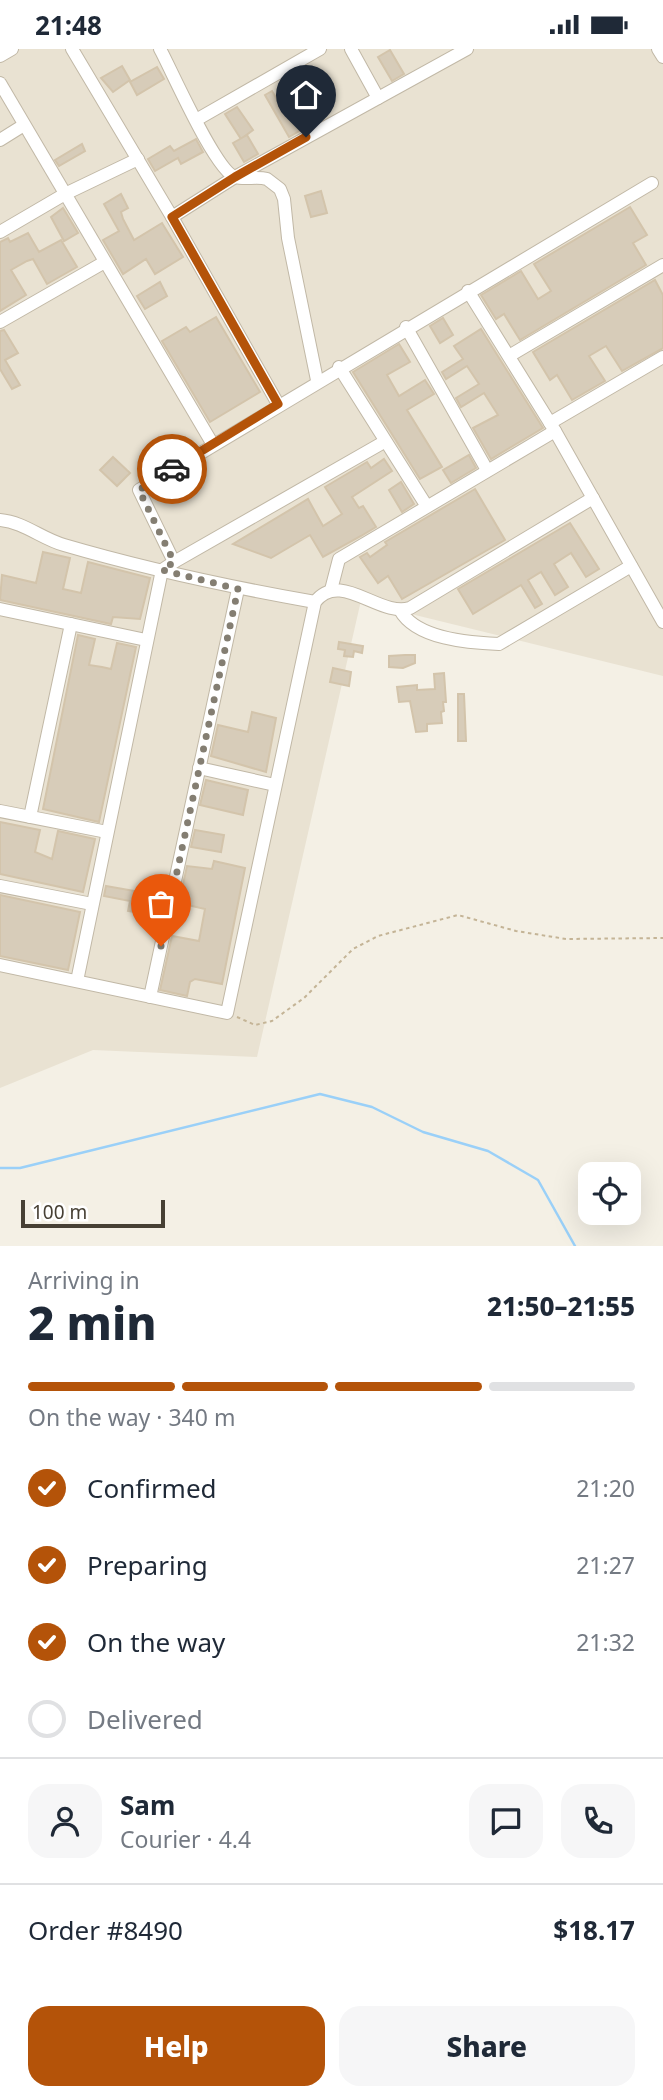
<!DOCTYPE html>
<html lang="en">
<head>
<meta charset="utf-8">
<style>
  :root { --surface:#fff; --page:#f6f6f7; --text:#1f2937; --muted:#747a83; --line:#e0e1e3; --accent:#b45309 }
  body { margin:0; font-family:"Noto Sans",sans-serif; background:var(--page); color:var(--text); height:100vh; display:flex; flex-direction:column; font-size:26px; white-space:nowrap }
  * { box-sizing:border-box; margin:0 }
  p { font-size:23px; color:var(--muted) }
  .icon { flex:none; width:38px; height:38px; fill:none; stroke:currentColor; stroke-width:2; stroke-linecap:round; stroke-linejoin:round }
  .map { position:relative; height:1197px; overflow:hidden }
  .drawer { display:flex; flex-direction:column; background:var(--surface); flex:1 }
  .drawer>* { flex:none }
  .buttons { position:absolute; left:578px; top:1113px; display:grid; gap:14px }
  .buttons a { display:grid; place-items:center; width:63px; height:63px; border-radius:14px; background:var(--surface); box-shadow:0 7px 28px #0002; font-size:35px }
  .scale { position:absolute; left:21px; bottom:18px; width:144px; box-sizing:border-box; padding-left:7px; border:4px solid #474034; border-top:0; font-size:19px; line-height:24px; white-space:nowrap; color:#474034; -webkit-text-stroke:5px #fff; paint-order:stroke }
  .pin { position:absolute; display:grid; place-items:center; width:60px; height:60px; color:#fff; margin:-72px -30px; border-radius:50% 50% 50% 0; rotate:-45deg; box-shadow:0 0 7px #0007 }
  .pin .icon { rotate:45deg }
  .courier { position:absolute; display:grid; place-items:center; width:70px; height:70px; margin:-35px; border:5px solid #b45309; border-radius:50%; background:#fff; color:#222; box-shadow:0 2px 9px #0007 }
  .summary em { font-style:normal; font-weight:800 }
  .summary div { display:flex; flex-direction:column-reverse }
  .summary { display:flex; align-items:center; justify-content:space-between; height:119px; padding:0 28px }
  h1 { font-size:46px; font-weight:800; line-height:52px }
  .bar { display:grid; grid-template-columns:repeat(4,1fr); gap:10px 7px; align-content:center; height:84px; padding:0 28px }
  .bar i { height:9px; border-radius:5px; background:var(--line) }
  .bar .selected { background:var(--accent) }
  .bar p { grid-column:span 4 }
  .line { display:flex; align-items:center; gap:18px; padding:0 28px; border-top:2px solid var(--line) }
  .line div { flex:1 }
  .round { display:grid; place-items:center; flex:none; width:74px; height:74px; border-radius:21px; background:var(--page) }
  ol { padding:0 28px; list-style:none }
  li { display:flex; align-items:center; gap:21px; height:77px }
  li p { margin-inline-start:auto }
  li .icon { padding:7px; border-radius:50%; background:var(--accent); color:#fff; stroke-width:4 }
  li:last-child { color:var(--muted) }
  li i { width:38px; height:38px; border:4px solid var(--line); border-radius:50% }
  .cta { display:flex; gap:14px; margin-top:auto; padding:14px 28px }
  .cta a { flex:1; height:80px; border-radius:21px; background:var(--accent); color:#fff; font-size:28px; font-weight:800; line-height:80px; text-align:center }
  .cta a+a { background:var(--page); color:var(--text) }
  .status { display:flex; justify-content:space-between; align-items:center; height:49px; padding:0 35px; background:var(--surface); direction:ltr }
  .status svg { height:19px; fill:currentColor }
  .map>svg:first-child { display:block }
</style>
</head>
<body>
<div class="status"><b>21:48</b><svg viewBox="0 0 49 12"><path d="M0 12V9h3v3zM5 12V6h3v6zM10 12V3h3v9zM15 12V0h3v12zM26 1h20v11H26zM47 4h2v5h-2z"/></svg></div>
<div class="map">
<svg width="663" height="1197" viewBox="0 0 663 1197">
  <rect width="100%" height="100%" fill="#f4f0e5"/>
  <!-- residential -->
  <polygon fill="#e9e2d2" points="0,0 663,0 663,627 411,565 362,547 257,1008 93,1001 0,1039"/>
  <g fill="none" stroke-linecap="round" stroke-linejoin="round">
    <!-- stream -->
    <polyline stroke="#9ad0f8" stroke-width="2.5" points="0,1119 20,1119 320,1045 372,1058 423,1083 488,1102 538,1131 575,1197"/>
  </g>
  <!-- building -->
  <g fill="#d7ccb9" stroke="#d3c4ab" stroke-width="2">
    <polygon points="390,1 404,25 392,32 378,8"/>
    <polygon points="122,17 130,31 113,43 101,29"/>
    <polygon points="157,18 164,30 137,46 130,33"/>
    <polygon points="272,42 285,64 290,60 303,80 289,88 265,46"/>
    <polygon points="237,58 253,81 241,90 225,65"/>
    <polygon points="247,86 258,105 244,113 233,94"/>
    <polygon points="196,90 203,103 181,115 178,109 155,122 148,110 170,97 174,102"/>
    <polygon points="82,95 85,102 59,117 55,111"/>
    <polygon points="321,142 327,164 311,168 305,147"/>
    <polygon points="121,145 128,159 121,163 123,170 134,191 162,174 183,208 155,225 146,210 123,225 103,191 119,182 104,155"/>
    <polygon points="630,158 647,186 633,194 646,216 520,291 504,265 496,270 481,246 521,222 538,250 551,242 534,215"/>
    <polygon points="63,159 78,184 64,192 51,168"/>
    <polygon points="28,184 39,203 61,191 77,218 47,235 33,210 27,212 11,221 26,246 0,262 0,193 8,189 10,193"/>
    <polygon points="655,231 663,246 663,299 622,322 606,297 589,307 605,332 572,351 557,326 550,331 533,303"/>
    <polygon points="160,233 167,247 145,260 137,247"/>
    <polygon points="216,268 260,343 210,373 162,292 186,278 190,283"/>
    <polygon points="443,269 453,286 440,294 430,277"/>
    <polygon points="481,280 543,379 491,410 473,379 498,366 484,344 461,358 456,349 479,335 467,317 446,330 442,323 463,310 454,297"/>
    <polygon points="4,281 18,304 5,311 20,336 12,340 0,320 0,282"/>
    <polygon points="399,295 410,313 387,326 399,347 425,331 434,345 407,361 442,418 420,430 353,323"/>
    <polygon points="469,406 476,419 451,434 443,421"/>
    <polygon points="113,408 130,424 117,437 100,421"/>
    <polygon points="384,410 392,422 352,448 359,459 363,457 376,478 361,487 323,508 310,486 271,509 233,495 308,450 323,477 342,465 325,438 367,413 371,419"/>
    <polygon points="401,433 414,455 402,463 389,441"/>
    <polygon points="475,440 505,491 402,550 388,527 378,534 360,508 367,504 370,508 387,496 385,493"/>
    <polygon points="570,474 599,520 586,528 571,504 554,515 568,538 555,546 541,523 528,531 542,555 535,559 521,536 473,565 458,540"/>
    <polygon points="43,503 70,509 63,540 81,544 88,513 150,529 140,570 113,568 111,575 0,551 2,526 36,534"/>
    <polygon points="78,586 95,590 89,616 102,618 111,620 117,594 136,598 99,773 43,760"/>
    <polygon points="339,593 363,597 362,604 354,602 353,608 344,607 345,601 338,600"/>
    <polygon points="405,606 415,606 415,614 403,619 389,618 389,607"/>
    <polygon points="333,619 351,623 349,637 330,633"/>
    <polygon points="444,624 446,653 443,653 444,662 441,663 442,674 427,675 427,682 416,683 410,652 399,653 397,638 417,636 417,641 435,640 434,625"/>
    <polygon points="458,645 464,645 466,692 458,692"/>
    <polygon points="252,663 276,669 266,723 211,707 218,676 248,683"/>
    <polygon points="206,731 248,741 243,766 200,756"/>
    <polygon points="0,773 40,781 35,803 52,810 58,782 95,790 83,843 0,825"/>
    <polygon points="195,781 224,786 221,803 191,798"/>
    <polygon points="214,812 245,819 222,935 195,930 190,933 187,947 160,941 172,887 199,892 205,860 179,854 187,817 212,820"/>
    <polygon points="106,837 163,847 158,867 128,862 130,852 104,847"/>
    <polygon points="0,846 80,863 68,921 0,907"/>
  </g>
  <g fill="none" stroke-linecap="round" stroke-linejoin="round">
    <!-- minor casing -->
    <g stroke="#c1b8a6" stroke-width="14">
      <g id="minor">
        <polyline points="72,0 172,168 278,355"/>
        <path d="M160,0C172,22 215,121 235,128C245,131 257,127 267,130L280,140L284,150L288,189L317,331"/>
        <polyline points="351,0 378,49"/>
        <polyline points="658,0 663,8"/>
        <polyline points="0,7 12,0"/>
        <polyline points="0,34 212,394"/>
        <polyline points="196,71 320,0"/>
        <polyline points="0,91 24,76"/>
        <polyline points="172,168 235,128 467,0"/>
        <polyline points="0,183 65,145 138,110"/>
        <polyline points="468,242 555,382 663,573"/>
        <polyline points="0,273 103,214"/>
        <polyline points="406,278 487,421"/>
        <polyline points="509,307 663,216"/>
        <polyline points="339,318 426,456"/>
        <polyline points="550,374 663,308"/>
        <path d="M0,471C24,473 42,490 64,496C146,520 230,538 315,553"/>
        <polyline points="174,513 384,393"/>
        <polyline points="331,541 339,510 555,382"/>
        <polyline points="0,560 146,591"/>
        <path d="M400,561C416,590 469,594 499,595L631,517"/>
        <polyline points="199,719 275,736"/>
        <polyline points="0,762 107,783"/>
        <polyline points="30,768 71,575"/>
        <polyline points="0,837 92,855"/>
        <path d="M0,916L227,964L315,553C340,520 380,569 410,559L593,449"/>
        <polyline points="77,932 162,521 174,513 139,441 652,134"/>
        <polyline points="150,948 238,540"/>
      </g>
    </g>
    <!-- path -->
    <polyline stroke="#c4b496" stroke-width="2" stroke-dasharray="3.5 3.5" stroke-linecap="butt" points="237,968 255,976 272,972 304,949 353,900 378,887 458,866 516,882 566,890 663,889"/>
    <!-- minor -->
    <use href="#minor" stroke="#fff" stroke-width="12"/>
  </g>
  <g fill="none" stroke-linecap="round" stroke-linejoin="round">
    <!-- done -->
    <polyline stroke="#847e72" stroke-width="7" stroke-dasharray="0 12.6" points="161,897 238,540 162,521 174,513 139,441 172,420"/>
    <!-- route -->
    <polyline stroke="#b45309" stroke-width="9" points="172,420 278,355 172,168 235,128 306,88"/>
  </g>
</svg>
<div class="buttons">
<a><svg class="icon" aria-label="locate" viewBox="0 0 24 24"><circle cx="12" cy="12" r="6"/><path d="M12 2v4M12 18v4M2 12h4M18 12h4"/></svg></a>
</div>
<div class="scale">100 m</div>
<div class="pin" style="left:161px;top:897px;background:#ea580c"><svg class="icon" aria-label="bag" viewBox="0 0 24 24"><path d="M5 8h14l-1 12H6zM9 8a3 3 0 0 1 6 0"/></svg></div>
<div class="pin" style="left:306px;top:88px;background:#1f2937"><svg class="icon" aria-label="home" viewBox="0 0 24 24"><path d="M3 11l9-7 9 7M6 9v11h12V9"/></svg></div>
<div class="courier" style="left:172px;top:420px"><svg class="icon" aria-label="car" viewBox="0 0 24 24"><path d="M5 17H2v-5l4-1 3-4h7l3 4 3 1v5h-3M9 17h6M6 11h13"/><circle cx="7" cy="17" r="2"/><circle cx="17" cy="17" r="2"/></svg></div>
</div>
<section class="drawer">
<div class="summary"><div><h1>2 min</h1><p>Arriving in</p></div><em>21:50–21:55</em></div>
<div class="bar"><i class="selected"></i><i class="selected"></i><i class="selected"></i><i></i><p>On the way · 340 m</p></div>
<ol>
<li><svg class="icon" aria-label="check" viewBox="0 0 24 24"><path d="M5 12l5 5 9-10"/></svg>Confirmed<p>21:20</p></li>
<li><svg class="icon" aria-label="check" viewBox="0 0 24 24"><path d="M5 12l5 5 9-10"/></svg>Preparing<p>21:27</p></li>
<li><svg class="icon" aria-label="check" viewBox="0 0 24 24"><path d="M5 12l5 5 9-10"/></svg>On the way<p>21:32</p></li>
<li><i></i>Delivered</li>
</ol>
<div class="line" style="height:126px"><a class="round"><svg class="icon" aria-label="person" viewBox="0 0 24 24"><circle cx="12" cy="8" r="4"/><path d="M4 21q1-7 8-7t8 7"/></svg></a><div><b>Sam</b><p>Courier · 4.4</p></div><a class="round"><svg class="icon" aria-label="chat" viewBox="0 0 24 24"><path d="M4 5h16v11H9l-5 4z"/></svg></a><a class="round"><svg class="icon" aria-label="phone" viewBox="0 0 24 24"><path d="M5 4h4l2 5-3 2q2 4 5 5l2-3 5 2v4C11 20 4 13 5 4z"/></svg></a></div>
<div class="line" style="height:91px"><div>Order #8490</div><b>$18.17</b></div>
<div class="cta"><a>Help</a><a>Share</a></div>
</section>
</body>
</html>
